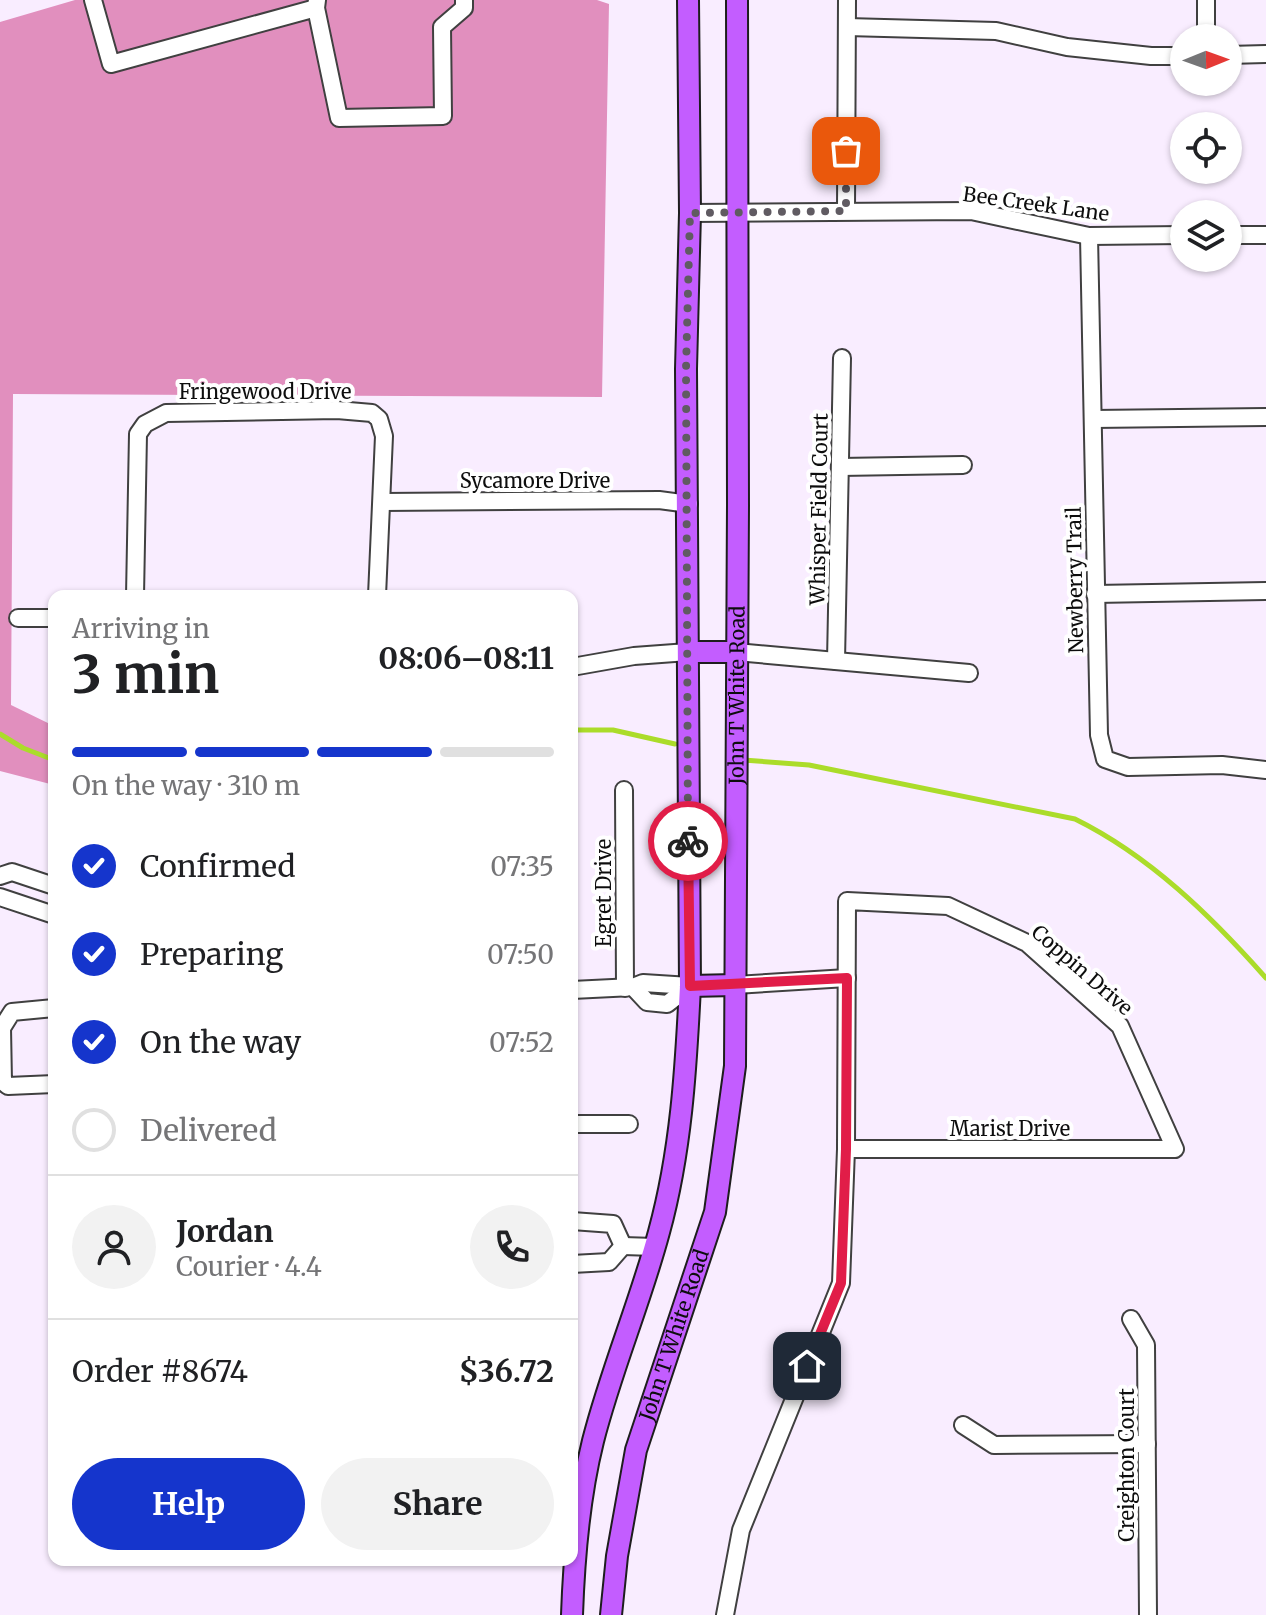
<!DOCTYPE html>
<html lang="en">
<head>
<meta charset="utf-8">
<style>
  :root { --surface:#fff; --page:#f2f2f2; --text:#202124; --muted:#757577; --line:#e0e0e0; --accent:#1535cc }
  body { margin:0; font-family:Merriweather,serif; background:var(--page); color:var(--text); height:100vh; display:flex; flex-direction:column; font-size:30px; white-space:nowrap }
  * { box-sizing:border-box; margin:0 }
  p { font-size:26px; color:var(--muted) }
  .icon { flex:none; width:44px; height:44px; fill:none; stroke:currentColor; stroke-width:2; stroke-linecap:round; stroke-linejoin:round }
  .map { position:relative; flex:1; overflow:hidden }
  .details { position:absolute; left:48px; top:590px; width:530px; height:976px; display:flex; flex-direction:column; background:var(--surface); border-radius:16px; box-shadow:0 2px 6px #0004 }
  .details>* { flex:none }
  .needle { width:52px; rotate:89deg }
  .fabs { position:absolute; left:1170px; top:24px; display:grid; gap:16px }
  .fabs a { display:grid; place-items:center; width:72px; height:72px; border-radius:50%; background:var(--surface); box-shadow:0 2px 6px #0004; font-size:40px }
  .pin { position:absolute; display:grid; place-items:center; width:68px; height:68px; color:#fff; margin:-34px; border-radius:16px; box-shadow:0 4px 12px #0006 }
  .courier { position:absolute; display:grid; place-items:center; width:80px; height:80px; margin:-40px; border:6px solid #e11d48; border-radius:50%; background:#fff; color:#222; box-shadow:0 2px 10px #0007 }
  .summary em { font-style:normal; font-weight:700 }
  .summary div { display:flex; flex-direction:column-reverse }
  .summary { display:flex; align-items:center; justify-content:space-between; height:136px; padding:0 24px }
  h1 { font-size:52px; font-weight:700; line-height:60px }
  .bar { display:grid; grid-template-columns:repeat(4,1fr); gap:12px 8px; align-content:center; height:96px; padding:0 24px }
  .bar i { height:10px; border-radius:6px; background:var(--line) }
  .bar .on { background:var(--accent) }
  .bar p { grid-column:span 4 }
  .line { display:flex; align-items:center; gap:20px; padding:0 24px; border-top:2px solid var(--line) }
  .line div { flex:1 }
  .round { display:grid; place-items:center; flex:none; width:84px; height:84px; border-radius:42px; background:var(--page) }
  ol { padding:0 24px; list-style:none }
  li { display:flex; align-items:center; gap:24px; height:88px }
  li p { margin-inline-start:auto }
  li .icon { padding:8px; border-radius:50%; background:var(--accent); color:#fff; stroke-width:4 }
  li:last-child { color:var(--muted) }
  li i { width:44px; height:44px; border:4px solid var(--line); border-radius:50% }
  .primary-button { display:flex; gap:16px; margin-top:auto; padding:16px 24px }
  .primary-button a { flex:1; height:92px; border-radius:48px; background:var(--accent); color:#fff; font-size:32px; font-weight:700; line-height:92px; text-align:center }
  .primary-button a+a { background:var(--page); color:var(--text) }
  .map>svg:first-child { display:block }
</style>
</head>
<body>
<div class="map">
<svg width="1266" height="1615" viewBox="0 0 1266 1615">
  <rect width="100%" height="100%" fill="#f9edff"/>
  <!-- forest -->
  <polygon fill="#e18fbe" points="75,0 597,0 609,4 602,397 13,394 11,705 54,726 54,785 0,771 0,22"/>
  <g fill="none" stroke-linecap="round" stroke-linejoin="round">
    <!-- stream -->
    <g stroke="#abdc2a" stroke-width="5">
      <polyline points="572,730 613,730 675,744"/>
      <polyline points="0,734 23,748 54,760"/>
      <path d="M743,760L809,765L1075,819C1150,856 1211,916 1266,978"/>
    </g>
    <!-- minor casing -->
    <g stroke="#404040" stroke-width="20">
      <g id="minor">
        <polyline points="93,0 111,64 316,8"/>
        <polyline points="317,0 316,8 339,118 443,116 442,27 464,8 464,0"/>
        <polyline points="1206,0 1206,38"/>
        <polyline points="847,27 996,31 1067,47 1151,56 1184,56"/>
        <polyline points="1228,55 1266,54"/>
        <polyline points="846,211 847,0"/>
        <polyline points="690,213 971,211 1089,236 1184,235"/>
        <polyline points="1228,235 1266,235"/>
        <polyline points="1089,236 1099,735 1105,759 1128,767 1222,765 1266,770"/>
        <polyline points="1093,419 1266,417"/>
        <polyline points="840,467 963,465"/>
        <polyline points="382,502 659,500 689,504"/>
        <polyline points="1095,594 1266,591"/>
        <polyline points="135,596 138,434 145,424 166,413 337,410 372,413 379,419 384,436 377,596"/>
        <polyline points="18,618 54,618"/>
        <polyline points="736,652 969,673"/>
        <polyline points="836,661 842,358"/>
        <polyline points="572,667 634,656 688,652"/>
        <polyline points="624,790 625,988"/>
        <polyline points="0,876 12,872 54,886"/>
        <polyline points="0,897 54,915"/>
        <polyline points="735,985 847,978"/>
        <polyline points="633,987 647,1002 667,1004 676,997 680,986"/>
        <polyline points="572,990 633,987 643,983 690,986"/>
        <polyline points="54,1008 12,1012 2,1028 3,1082 8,1086 54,1084"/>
        <polyline points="572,1124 629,1124"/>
        <polyline points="572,1221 613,1224 623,1246"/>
        <polyline points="623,1246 655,1247"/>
        <polyline points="572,1264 609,1262 623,1246"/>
        <polyline points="1131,1319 1146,1345 1148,1615"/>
        <polyline points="963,1425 994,1445 1147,1444"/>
        <polyline points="725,1615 741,1530 841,1283 846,1149 847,901 948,906 1027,943 1120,1026 1175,1149 846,1149"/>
      </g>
    </g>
    <!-- major casing -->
    <g stroke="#1e1e1e" stroke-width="24">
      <g id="major">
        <polyline points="688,652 736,652"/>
        <polyline points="690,986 735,985"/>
        <path d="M572,1615C574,1557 579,1497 593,1441C611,1370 640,1303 659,1232C681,1152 686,1069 690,986L686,369L690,213L688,0"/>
        <path id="s1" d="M611,1615L617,1556L636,1450L715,1212L735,1066L738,505L737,0"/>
      </g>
    </g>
    <!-- minor -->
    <use href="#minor" stroke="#fff" stroke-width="16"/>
    <!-- major -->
    <use href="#major" stroke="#c35dff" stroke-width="20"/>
  </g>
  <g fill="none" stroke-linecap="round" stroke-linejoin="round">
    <!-- done -->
    <polyline stroke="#605b62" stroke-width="8" stroke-dasharray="0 14.4" points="688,841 686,369 690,213 846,211 846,151"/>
    <!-- route -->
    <polyline stroke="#e11d48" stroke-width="10" points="688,841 690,986 847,978 846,1149 841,1283 807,1366"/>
  </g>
  <g text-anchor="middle" stroke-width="8" stroke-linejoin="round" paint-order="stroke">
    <!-- street labels -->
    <g font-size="20" fill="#0d0d0d" stroke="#fff">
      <text transform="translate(1036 204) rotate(8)" y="7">Bee Creek Lane</text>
      <text x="265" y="399">Fringewood Drive</text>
      <text x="535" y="488">Sycamore Drive</text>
      <text transform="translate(819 509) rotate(-89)" y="7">Whisper Field Court</text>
      <text transform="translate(1075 580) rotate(-91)" y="7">Newberry Trail</text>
      <text dy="7" stroke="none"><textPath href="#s1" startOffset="936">John T White Road</textPath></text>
      <text transform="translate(604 893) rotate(-90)" y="7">Egret Drive</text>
      <text transform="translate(1082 970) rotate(41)" y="7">Coppin Drive</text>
      <text x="1010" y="1136">Marist Drive</text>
      <text dy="7" stroke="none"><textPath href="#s1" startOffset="288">John T White Road</textPath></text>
      <text transform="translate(1127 1465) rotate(-90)" y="7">Creighton Court</text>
    </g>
  </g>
</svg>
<div class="fabs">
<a><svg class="needle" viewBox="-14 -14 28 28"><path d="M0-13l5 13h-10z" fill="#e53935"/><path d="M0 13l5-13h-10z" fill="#757577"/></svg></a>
<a><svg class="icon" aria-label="locate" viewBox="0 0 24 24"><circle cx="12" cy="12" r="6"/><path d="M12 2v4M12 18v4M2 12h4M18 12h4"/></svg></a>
<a><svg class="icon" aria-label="layers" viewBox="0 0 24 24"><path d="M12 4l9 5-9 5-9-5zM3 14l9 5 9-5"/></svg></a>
</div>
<div class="pin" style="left:846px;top:151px;background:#ea580c"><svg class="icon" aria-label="bag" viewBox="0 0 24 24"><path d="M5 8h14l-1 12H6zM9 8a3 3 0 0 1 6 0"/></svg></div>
<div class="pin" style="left:807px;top:1366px;background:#1f2937"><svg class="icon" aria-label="home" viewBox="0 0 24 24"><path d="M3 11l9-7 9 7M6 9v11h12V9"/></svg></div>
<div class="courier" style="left:688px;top:841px"><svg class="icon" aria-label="bike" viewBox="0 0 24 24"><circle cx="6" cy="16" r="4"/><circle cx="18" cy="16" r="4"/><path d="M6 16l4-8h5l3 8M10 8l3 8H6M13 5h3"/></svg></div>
<section class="details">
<div class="summary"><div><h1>3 min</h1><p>Arriving in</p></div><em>08:06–08:11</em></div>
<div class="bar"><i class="on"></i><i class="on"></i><i class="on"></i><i></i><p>On the way · 310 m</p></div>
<ol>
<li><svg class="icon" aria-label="check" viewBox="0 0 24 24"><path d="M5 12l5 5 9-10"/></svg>Confirmed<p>07:35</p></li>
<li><svg class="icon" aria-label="check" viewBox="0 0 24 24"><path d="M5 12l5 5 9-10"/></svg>Preparing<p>07:50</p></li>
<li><svg class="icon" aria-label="check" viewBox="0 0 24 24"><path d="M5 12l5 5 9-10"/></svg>On the way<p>07:52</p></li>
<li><i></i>Delivered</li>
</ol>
<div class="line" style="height:144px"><a class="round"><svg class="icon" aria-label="person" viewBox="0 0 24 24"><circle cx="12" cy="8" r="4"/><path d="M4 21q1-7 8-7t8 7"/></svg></a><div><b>Jordan</b><p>Courier · 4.4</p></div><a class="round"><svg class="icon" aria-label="phone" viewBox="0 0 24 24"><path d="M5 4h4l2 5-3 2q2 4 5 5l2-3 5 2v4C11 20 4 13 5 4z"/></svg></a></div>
<div class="line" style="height:104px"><div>Order #8674</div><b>$36.72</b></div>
<div class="primary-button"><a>Help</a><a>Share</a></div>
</section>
</div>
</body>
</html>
